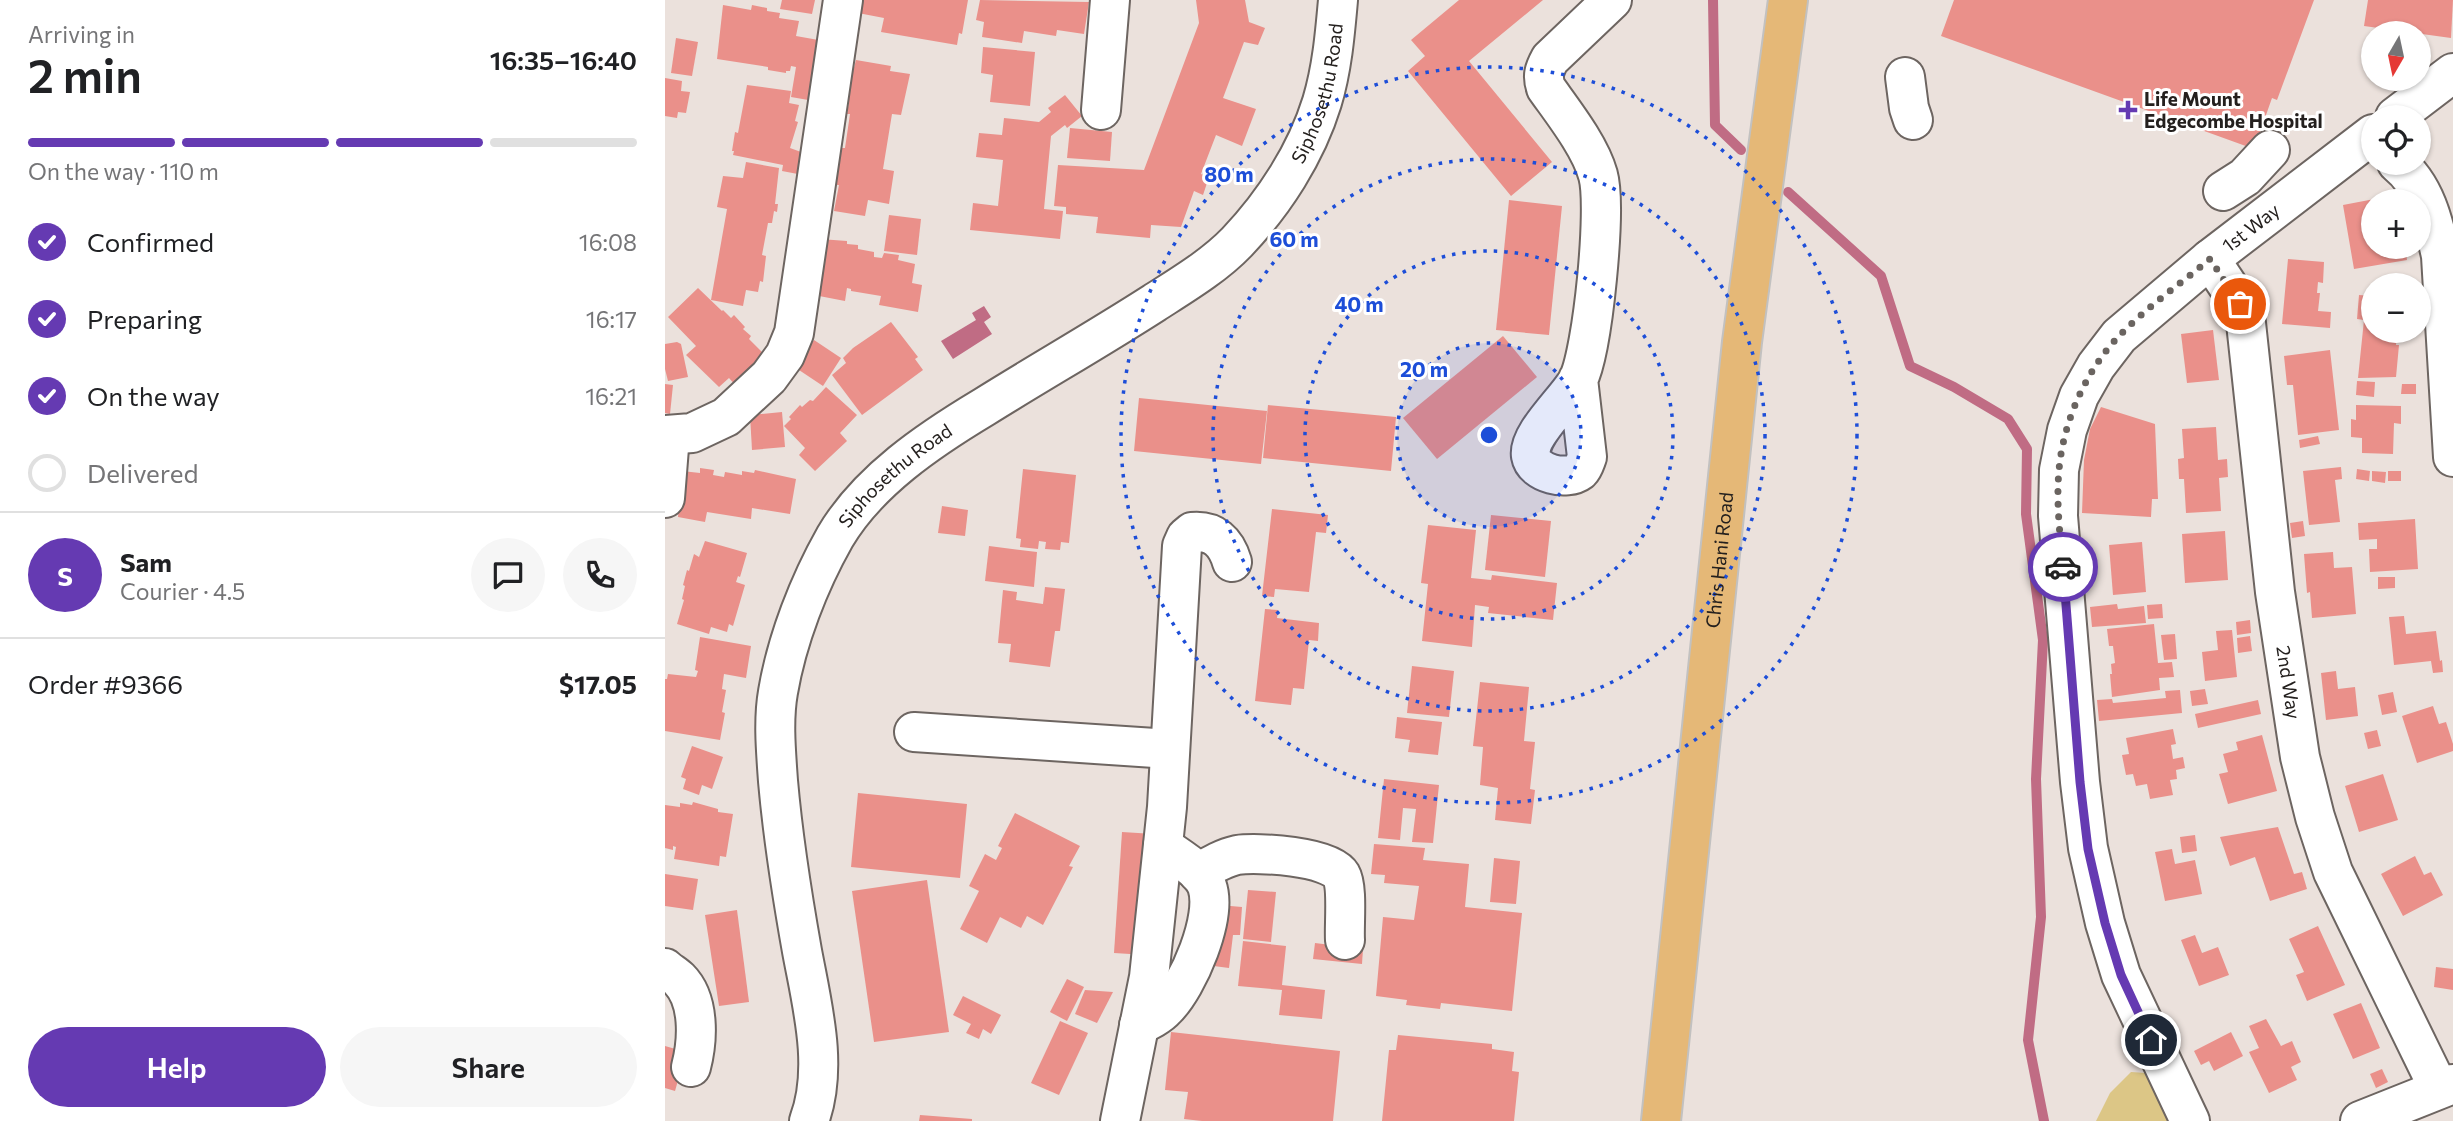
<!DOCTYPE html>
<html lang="en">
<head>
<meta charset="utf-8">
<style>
  :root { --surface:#fff; --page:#f6f6f6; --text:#202124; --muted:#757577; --line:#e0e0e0; --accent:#653ab2 }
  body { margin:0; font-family:Commissioner,sans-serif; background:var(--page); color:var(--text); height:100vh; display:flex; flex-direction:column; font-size:26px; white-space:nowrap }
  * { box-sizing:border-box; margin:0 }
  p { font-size:23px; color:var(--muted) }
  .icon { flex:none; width:38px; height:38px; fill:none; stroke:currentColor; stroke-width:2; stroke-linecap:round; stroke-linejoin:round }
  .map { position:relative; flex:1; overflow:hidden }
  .details { display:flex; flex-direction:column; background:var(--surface); width:665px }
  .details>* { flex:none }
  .needle { width:46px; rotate:189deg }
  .tools { position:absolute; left:1696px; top:21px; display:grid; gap:14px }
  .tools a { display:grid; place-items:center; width:70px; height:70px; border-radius:50%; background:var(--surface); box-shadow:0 2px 5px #0004; font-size:35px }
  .pin { position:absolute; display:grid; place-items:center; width:60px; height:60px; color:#fff; margin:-30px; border:4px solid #fff; border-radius:50%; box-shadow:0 2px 7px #0007 }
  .courier { position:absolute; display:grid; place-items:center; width:70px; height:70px; margin:-35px; border:5px solid #653ab2; border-radius:50%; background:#fff; color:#222; box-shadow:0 2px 9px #0007 }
  .summary em { font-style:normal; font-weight:600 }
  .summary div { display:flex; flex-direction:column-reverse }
  .summary { display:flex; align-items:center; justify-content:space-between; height:119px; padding:0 28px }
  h1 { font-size:46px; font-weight:600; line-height:52px }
  .bar { display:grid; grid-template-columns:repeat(4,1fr); gap:10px 7px; align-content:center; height:84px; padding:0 28px }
  .bar i { height:9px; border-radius:5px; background:var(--line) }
  .bar .active { background:var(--accent) }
  .bar p { grid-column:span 4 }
  .line { display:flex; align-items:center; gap:18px; padding:0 28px; border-top:2px solid var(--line) }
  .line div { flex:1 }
  .round { display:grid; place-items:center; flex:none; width:74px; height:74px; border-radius:37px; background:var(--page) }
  ol { padding:0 28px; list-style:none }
  li { display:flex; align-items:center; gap:21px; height:77px }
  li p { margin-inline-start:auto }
  li .icon { padding:7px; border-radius:50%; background:var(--accent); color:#fff; stroke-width:4 }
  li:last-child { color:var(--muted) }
  li i { width:38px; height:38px; border:4px solid var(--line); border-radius:50% }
  .cta { display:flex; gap:14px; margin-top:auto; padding:14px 28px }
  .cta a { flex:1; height:80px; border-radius:42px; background:var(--accent); color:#fff; font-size:28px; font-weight:600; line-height:80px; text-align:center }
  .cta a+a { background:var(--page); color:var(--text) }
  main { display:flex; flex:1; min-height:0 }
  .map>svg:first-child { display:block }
</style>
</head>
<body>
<main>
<section class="details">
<div class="summary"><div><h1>2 min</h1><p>Arriving in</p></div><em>16:35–16:40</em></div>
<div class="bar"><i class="active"></i><i class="active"></i><i class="active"></i><i></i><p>On the way · 110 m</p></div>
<ol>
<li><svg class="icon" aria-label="check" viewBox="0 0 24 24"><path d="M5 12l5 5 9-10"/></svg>Confirmed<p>16:08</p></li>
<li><svg class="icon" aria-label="check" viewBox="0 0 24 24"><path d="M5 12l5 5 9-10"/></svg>Preparing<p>16:17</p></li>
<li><svg class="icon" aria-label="check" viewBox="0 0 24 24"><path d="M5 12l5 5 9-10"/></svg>On the way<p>16:21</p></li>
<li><i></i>Delivered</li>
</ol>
<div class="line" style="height:126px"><b class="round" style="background:var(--accent);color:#fff">S</b><div><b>Sam</b><p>Courier · 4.5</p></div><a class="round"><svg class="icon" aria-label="chat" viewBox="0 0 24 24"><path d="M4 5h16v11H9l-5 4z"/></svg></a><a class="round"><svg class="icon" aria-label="phone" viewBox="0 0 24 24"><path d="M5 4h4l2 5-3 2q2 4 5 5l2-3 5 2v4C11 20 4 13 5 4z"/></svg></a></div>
<div class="line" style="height:91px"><div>Order #9366</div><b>$17.05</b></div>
<div class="cta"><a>Help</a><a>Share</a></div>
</section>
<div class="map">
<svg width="1788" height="1121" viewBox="0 0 1788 1121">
  <rect width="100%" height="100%" fill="#ebe1dc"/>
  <!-- green -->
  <polygon fill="#dcc686" points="1466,1072 1481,1073 1511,1121 1431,1121 1445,1093"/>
  <!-- water -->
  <polygon fill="#c06c84" points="319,306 326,317 319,322 327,334 288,359 276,341 311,320 307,313"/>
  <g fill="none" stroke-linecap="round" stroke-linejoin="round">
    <!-- stream -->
    <g stroke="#c06c84" stroke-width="10">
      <polyline points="1048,0 1050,125 1076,150"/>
      <polyline points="1123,192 1216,276 1245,366 1289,387 1343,419 1362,449 1361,514 1378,640 1371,779 1376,917 1363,1040 1379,1121"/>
    </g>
  </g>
  <!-- building -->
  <g fill="#ea908a">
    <polygon points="117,0 150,0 147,14 115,9"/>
    <polygon points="195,0 303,0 297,34 294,33 292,45 216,32 219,18 193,13"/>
    <polygon points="315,0 424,2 419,34 392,30 391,36 359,31 357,43 317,37 319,22 311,20"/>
    <polygon points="531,0 580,0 584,22 600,28 593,45 579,42 558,98 591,109 577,146 551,135 536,174 544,177 538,195 529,191 516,227 486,225 485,238 431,233 433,217 401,214 401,207 389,206 393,165 479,170 534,23"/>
    <polygon points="794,0 878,0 804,61 887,162 846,196 743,71 760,56 746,40"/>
    <polygon points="1289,0 1649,0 1612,100 1607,98 1589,149 1276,36"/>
    <polygon points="1703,0 1788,0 1786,38 1699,26"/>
    <polygon points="58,5 86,10 87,5 102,8 102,11 115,13 114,18 134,21 131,36 159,41 149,101 126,97 131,67 126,66 125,71 121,71 121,73 103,70 103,67 52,59"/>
    <polygon points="11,38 33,42 27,76 6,73"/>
    <polygon points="318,47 370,52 365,106 325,102 328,75 316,73"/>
    <polygon points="191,60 226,66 225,71 245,74 236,115 227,114 218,169 229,171 224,204 203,200 200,216 169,211 174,185 171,185 173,174 170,174 172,159 174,160 177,148 180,148 185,114 182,114 184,102 180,102"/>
    <polygon points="0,78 17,81 16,91 25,92 21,113 13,112 12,118 0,116"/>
    <polygon points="82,85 126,91 124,103 134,105 130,121 133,122 125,148 136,152 138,175 117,171 118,165 68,155 69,151 67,151 70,132 73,133"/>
    <polygon points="400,95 417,116 402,128 400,125 386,136 379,209 398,211 395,239 305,230 308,203 333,206 338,160 311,157 314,133 337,135 339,118 374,122 386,112 383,108"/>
    <polygon points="405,128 447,132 445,161 402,158"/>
    <polygon points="81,162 114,168 110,204 113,204 112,212 109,211 107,223 103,223 97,255 101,256 98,282 95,281 93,292 81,290 78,306 46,300 62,209 52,207 58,176 78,178"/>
    <polygon points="1725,196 1726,201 1708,201 1708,247 1740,247 1742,260 1689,269 1678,205"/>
    <polygon points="844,200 897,206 884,335 831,330"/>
    <polygon points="224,215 256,219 252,255 219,251"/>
    <polygon points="155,239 182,241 182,244 193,245 193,249 209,252 209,257 217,258 219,253 234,255 233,260 250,264 247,283 257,285 253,312 214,305 216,296 186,291 186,289 182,288 180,301 149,295"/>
    <polygon points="1623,259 1659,262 1658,283 1653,282 1652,293 1655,293 1653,311 1666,312 1665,328 1617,324"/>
    <polygon points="33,288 57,311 58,310 66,318 69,315 80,327 78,329 86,336 84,339 102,357 72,387 64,378 54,387 21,355 31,346 3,317"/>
    <polygon points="1694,295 1708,296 1708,331 1732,331 1731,345 1734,345 1731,377 1693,378 1699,320 1692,319"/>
    <polygon points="226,322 253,357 250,359 258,370 197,415 167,375 181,363 178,358 188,348"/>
    <polygon points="1548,330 1554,380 1522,383 1516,334"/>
    <polygon points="838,336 872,377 772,459 738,418"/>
    <polygon points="149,340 176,358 158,386 131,368"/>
    <polygon points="12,342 16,344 23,377 3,381 0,369 0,344"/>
    <polygon points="1665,350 1674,430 1633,435 1628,385 1622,385 1619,356"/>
    <polygon points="1692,381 1710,382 1709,397 1691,395"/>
    <polygon points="0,384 8,385 5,414 0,413"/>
    <polygon points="1737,384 1751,384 1751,394 1736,394"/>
    <polygon points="161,387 192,415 175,433 182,441 150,471 134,455 140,448 119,426 126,419 124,417 135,405 137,407 145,400 148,401"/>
    <polygon points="474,398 602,411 596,464 469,451"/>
    <polygon points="603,405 731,417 726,471 598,458"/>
    <polygon points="1691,405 1736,406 1736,424 1729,423 1728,454 1697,453 1697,438 1686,437 1686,419 1691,420"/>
    <polygon points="1436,407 1490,424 1493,499 1487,499 1486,517 1417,513 1419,460 1425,429"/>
    <polygon points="117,412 120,447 87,450 85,415"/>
    <polygon points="1551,427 1553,460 1562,459 1563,477 1554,478 1556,511 1521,513 1519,479 1514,479 1513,459 1519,458 1517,429"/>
    <polygon points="1653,436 1655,444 1635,448 1634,440"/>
    <polygon points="1676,467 1677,479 1670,480 1675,522 1644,525 1638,471"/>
    <polygon points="35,468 49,470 48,475 59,477 60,472 77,475 77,471 89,473 90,470 131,479 125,514 87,508 86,519 42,512 40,522 13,517 17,471 35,473"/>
    <polygon points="358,469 411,475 404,543 396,542 395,550 380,549 381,542 374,541 373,549 355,547 356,539 351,538"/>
    <polygon points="1692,469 1705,471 1704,481 1691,479"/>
    <polygon points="1707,471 1721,472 1720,483 1707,481"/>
    <rect x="1723" y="471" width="13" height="10"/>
    <polygon points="277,506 303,510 300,536 273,533"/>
    <polygon points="607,509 663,515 661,533 651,532 644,592 610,589 609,597 597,596"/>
    <polygon points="826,515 886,521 880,577 820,570"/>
    <polygon points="1750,519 1753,569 1705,572 1704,549 1712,549 1712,539 1694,540 1693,523"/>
    <polygon points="1638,521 1640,536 1627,538 1625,523"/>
    <polygon points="763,525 811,530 806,578 826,580 827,575 892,583 888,620 823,613 824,607 810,605 807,647 757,641 763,584 756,583"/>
    <polygon points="1560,531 1563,580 1520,583 1517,534"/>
    <polygon points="40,541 82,553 75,577 73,576 71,582 80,585 68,626 64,624 62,632 46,627 44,634 12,624 19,600 17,599 20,586 18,585 22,570 24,571 29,554 34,557"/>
    <polygon points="1477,542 1481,592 1448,595 1444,545"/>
    <polygon points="324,546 372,552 369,587 320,581"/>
    <polygon points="1668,552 1669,568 1687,567 1691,614 1647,618 1645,592 1642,593 1639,554"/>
    <polygon points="1713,577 1730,577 1730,588 1713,589"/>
    <polygon points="380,587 400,589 395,631 390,631 385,667 344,662 346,644 333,643 338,590 352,592 351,600 378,604"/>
    <polygon points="1452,604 1453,609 1479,606 1481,623 1427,627 1425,607"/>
    <polygon points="1497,604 1498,618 1483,619 1482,605"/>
    <polygon points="600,609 613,610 612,618 654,623 653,641 644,640 639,689 628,688 626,705 590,701"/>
    <polygon points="1739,616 1741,634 1771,631 1775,661 1777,660 1778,672 1768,673 1766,661 1729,665 1724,617"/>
    <polygon points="1585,620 1586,633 1572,635 1571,622"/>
    <polygon points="1489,624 1493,663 1507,662 1509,677 1494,678 1495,690 1447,697 1445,674 1447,674 1446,664 1450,663 1448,646 1444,646 1442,629"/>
    <polygon points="1567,630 1572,677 1540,681 1537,652 1553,650 1551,631"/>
    <polygon points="1510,634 1512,659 1499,660 1496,635"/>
    <polygon points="1585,636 1587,651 1573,653 1572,638"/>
    <polygon points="35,637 86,646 81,678 59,674 57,689 61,690 57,712 60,713 55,740 0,731 0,679 2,679 3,674 31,677 33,671 30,670"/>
    <polygon points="747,666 789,671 784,717 742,713"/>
    <polygon points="1671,671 1673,689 1690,687 1693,716 1661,720 1656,673"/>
    <polygon points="815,682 864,687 859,741 870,742 865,789 870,790 866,824 830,820 833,788 815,785 818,747 808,746"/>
    <polygon points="1540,689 1543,704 1527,706 1525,691"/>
    <polygon points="1515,690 1517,713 1434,721 1432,700 1447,699 1448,703 1501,698 1500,691"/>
    <polygon points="1728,692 1732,712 1717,715 1713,695"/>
    <polygon points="1593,700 1596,714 1533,728 1530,714"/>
    <polygon points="1768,706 1774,724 1781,722 1788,744 1788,751 1752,763 1737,716"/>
    <polygon points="732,717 777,722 773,755 743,752 745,740 730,738"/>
    <polygon points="1508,729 1511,744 1506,745 1508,759 1518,757 1520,768 1511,770 1512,779 1505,780 1508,795 1485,799 1482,784 1471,786 1468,774 1461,775 1457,755 1464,754 1461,738"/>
    <polygon points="1712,730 1716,746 1703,749 1699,733"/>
    <polygon points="1597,735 1612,791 1563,804 1554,774 1563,772 1558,754 1573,750 1571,742"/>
    <polygon points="27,746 58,757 47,789 37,785 34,795 18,789 21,779 16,777"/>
    <polygon points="1718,774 1733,820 1694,832 1680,786"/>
    <polygon points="719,779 774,785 768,843 747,842 751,809 738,808 735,840 713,838"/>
    <polygon points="193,793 302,804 295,878 186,867"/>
    <polygon points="28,802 53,809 53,812 68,814 61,857 55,856 54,866 9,859 11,847 8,846 8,850 0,848 0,805 15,807 15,803 27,805"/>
    <polygon points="350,813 415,846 404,866 408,867 378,925 362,916 356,928 335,917 322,943 295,929 314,891 304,886 320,854 331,860 337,848 333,846"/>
    <polygon points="1613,827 1629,874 1637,872 1642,889 1605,901 1590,857 1565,866 1555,837"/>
    <polygon points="457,832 489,834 481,955 449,953"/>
    <polygon points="1530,835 1532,851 1517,853 1515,837"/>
    <polygon points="709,844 760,848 758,860 804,864 800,907 857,913 847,1011 776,1003 775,1009 741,1005 742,1000 711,996 718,917 749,920 754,886 719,883 720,875 706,874"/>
    <polygon points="1507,849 1510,864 1530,860 1537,894 1500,901 1490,852"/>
    <polygon points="1750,856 1759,875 1766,872 1778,895 1738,916 1716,874"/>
    <polygon points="829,858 855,861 851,904 825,902"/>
    <polygon points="0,874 33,879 28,910 0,906"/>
    <polygon points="262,880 284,1032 209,1042 187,891"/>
    <polygon points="583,890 611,892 606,942 578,939"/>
    <polygon points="554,905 577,907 575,935 568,935 564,968 541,965"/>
    <polygon points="72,910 84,1002 54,1006 40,915"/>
    <polygon points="1653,926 1680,985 1642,1001 1631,975 1639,972 1624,939"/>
    <polygon points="1530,935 1537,953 1553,947 1564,975 1534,986 1516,940"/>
    <polygon points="578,941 621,946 617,985 660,990 657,1019 614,1015 617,990 573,986"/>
    <polygon points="650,943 698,949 697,964 648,959"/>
    <polygon points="1771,967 1788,969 1788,990 1769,987"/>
    <polygon points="402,979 419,987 402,1021 385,1012"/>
    <polygon points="420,990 448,992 432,1023 410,1014"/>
    <polygon points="298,996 336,1015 326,1034 318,1029 314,1039 301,1033 306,1024 288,1015"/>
    <polygon points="1696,1003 1715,1048 1688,1059 1668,1014"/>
    <polygon points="1601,1019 1616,1046 1627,1041 1636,1062 1626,1067 1632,1080 1604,1093 1584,1052 1594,1048 1584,1026"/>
    <polygon points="395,1021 423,1033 394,1095 366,1083"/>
    <polygon points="506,1032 675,1051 668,1121 537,1121 519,1119 523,1092 500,1090"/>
    <polygon points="1566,1032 1578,1056 1549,1071 1544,1061 1536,1065 1529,1051"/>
    <polygon points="733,1035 827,1044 827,1049 849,1052 847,1071 854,1072 849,1121 717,1121 724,1050 731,1050"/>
    <polygon points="0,1046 21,1052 10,1091 0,1088"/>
    <polygon points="1717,1069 1723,1082 1711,1088 1705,1074"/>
    <polygon points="255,1115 307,1119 307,1121 254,1121"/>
  </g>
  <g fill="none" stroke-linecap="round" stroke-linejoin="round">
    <!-- minor casing -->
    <g stroke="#6d6561" stroke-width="42">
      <g id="minor">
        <polyline points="1240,77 1244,108 1248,120"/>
        <polyline points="436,110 445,0"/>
        <polyline points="1730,117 1788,73"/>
        <path d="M1732,163C1760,185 1769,223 1776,256L1788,457"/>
        <polyline points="1558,191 1580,177 1605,150"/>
        <path id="s1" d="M1545,259L1575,304L1581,323L1610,592L1635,757L1650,817L1668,872L1774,1089"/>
        <path d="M913,379L922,457C920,462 919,467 915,471C902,481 869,474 866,456C862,435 903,399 913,380C928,350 942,207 933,175C925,146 898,112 881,88C877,76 879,70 885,59L947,0"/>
        <polyline points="0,435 27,433 61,417 104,377 120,355 129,333 178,0"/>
        <polyline points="0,498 5,435"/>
        <polyline points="249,732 505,749"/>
        <path d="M533,873C545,866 558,858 572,855C593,852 665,856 676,875C683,887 679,925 680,940"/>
        <path d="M0,968C4,972 10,975 14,979C35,1000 33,1040 26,1067"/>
        <path d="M474,1025C483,1021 494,1016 501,1008C523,986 553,917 542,886C536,869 512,857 498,846"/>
        <path id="s2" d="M144,1121C164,1068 147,1005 137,951C127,895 118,838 113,781C111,752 108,720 113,692C122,639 144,583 170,537C203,481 264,440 319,407C375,372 433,339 489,303C517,285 549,266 572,242C609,203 641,154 657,102C667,69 670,34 673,0"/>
        <path d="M455,1121L484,977L502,807L517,546L521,537L527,532C549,530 561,542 567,562"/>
        <path id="s3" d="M1525,1121L1456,975L1440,923L1423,848L1415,782L1393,516L1394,470L1402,430L1414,396L1431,366L1454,336L1545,259L1708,134"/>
        <polyline points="1695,1121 1788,1084"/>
      </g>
    </g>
    <!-- major casing -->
    <g stroke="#c2c1c0" stroke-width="42">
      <g id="major">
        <path id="s4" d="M996,1121L1077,342L1123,0"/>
      </g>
    </g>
    <!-- minor -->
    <use href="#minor" stroke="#fff" stroke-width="38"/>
    <!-- major -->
    <use href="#major" stroke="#e5b877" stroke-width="38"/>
  </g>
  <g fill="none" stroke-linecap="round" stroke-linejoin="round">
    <!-- done -->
    <path stroke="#6a6460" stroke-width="7" stroke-dasharray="0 12.6" d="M1398,567C1395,535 1391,502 1394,470C1398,422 1421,370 1455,335C1482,307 1515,284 1545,259L1575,304"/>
    <!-- route -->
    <polyline stroke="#653ab2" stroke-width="9" points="1398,567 1415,782 1423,849 1440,923 1456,975 1486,1040"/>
  </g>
  <!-- distance rings -->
  <circle cx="824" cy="435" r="92" fill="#1d4ed8" fill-opacity=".12"/>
  <g fill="none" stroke="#1d4ed8" stroke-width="3.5" stroke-dasharray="3.5 7">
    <circle cx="824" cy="435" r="92"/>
    <circle cx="824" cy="435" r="184"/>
    <circle cx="824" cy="435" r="276"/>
    <circle cx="824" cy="435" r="368"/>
  </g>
  <!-- markers -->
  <path fill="#653ab2" stroke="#fff" stroke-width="2.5" d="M1459.5 99.5h7v7h7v7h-7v7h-7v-7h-7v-7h7z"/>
  <g text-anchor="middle" stroke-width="6" stroke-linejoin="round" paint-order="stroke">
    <!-- street labels -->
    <g font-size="19" fill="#24201e" stroke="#fff">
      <text dy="7" stroke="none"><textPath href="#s2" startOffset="1274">Siphosethu Road</textPath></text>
      <text dy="7" stroke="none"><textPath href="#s3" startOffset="992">1st Way</textPath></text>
      <text dy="7" stroke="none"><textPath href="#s2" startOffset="686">Siphosethu Road</textPath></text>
      <text dy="7" stroke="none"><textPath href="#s4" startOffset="564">Chris Hani Road</textPath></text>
      <text dy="7" stroke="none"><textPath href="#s1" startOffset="436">2nd Way</textPath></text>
    </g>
    <!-- poi labels -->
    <g font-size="19" font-weight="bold" fill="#24201e" stroke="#fff" text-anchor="start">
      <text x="1479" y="106">Life Mount<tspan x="1479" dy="22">Edgecombe Hospital</tspan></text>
    </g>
  </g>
  <circle cx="824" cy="435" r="10" fill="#1d4ed8" stroke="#fff" stroke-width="3.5"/>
  <g font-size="21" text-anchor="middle" font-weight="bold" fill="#1d4ed8" stroke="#fff" stroke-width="6" stroke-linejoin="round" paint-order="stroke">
    <text x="564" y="182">80 m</text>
    <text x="629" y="247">60 m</text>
    <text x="694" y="312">40 m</text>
    <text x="759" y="377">20 m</text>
  </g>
</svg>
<div class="tools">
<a><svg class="needle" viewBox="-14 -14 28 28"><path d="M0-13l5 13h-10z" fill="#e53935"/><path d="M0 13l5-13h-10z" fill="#757577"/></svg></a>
<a><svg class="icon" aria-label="locate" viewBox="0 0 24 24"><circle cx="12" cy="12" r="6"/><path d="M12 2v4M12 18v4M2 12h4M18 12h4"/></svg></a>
<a>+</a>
<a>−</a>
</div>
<div class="pin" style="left:1575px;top:304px;background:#ea580c"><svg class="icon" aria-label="bag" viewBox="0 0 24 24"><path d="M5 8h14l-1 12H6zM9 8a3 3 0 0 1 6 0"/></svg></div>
<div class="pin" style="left:1486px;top:1040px;background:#1f2937"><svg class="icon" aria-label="home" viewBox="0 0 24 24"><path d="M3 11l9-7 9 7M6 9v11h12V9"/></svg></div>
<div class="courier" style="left:1398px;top:567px"><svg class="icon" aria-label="car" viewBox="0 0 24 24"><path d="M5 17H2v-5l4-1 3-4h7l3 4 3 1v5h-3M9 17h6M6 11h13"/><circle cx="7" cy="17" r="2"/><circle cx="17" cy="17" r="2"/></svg></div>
</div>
</main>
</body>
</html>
